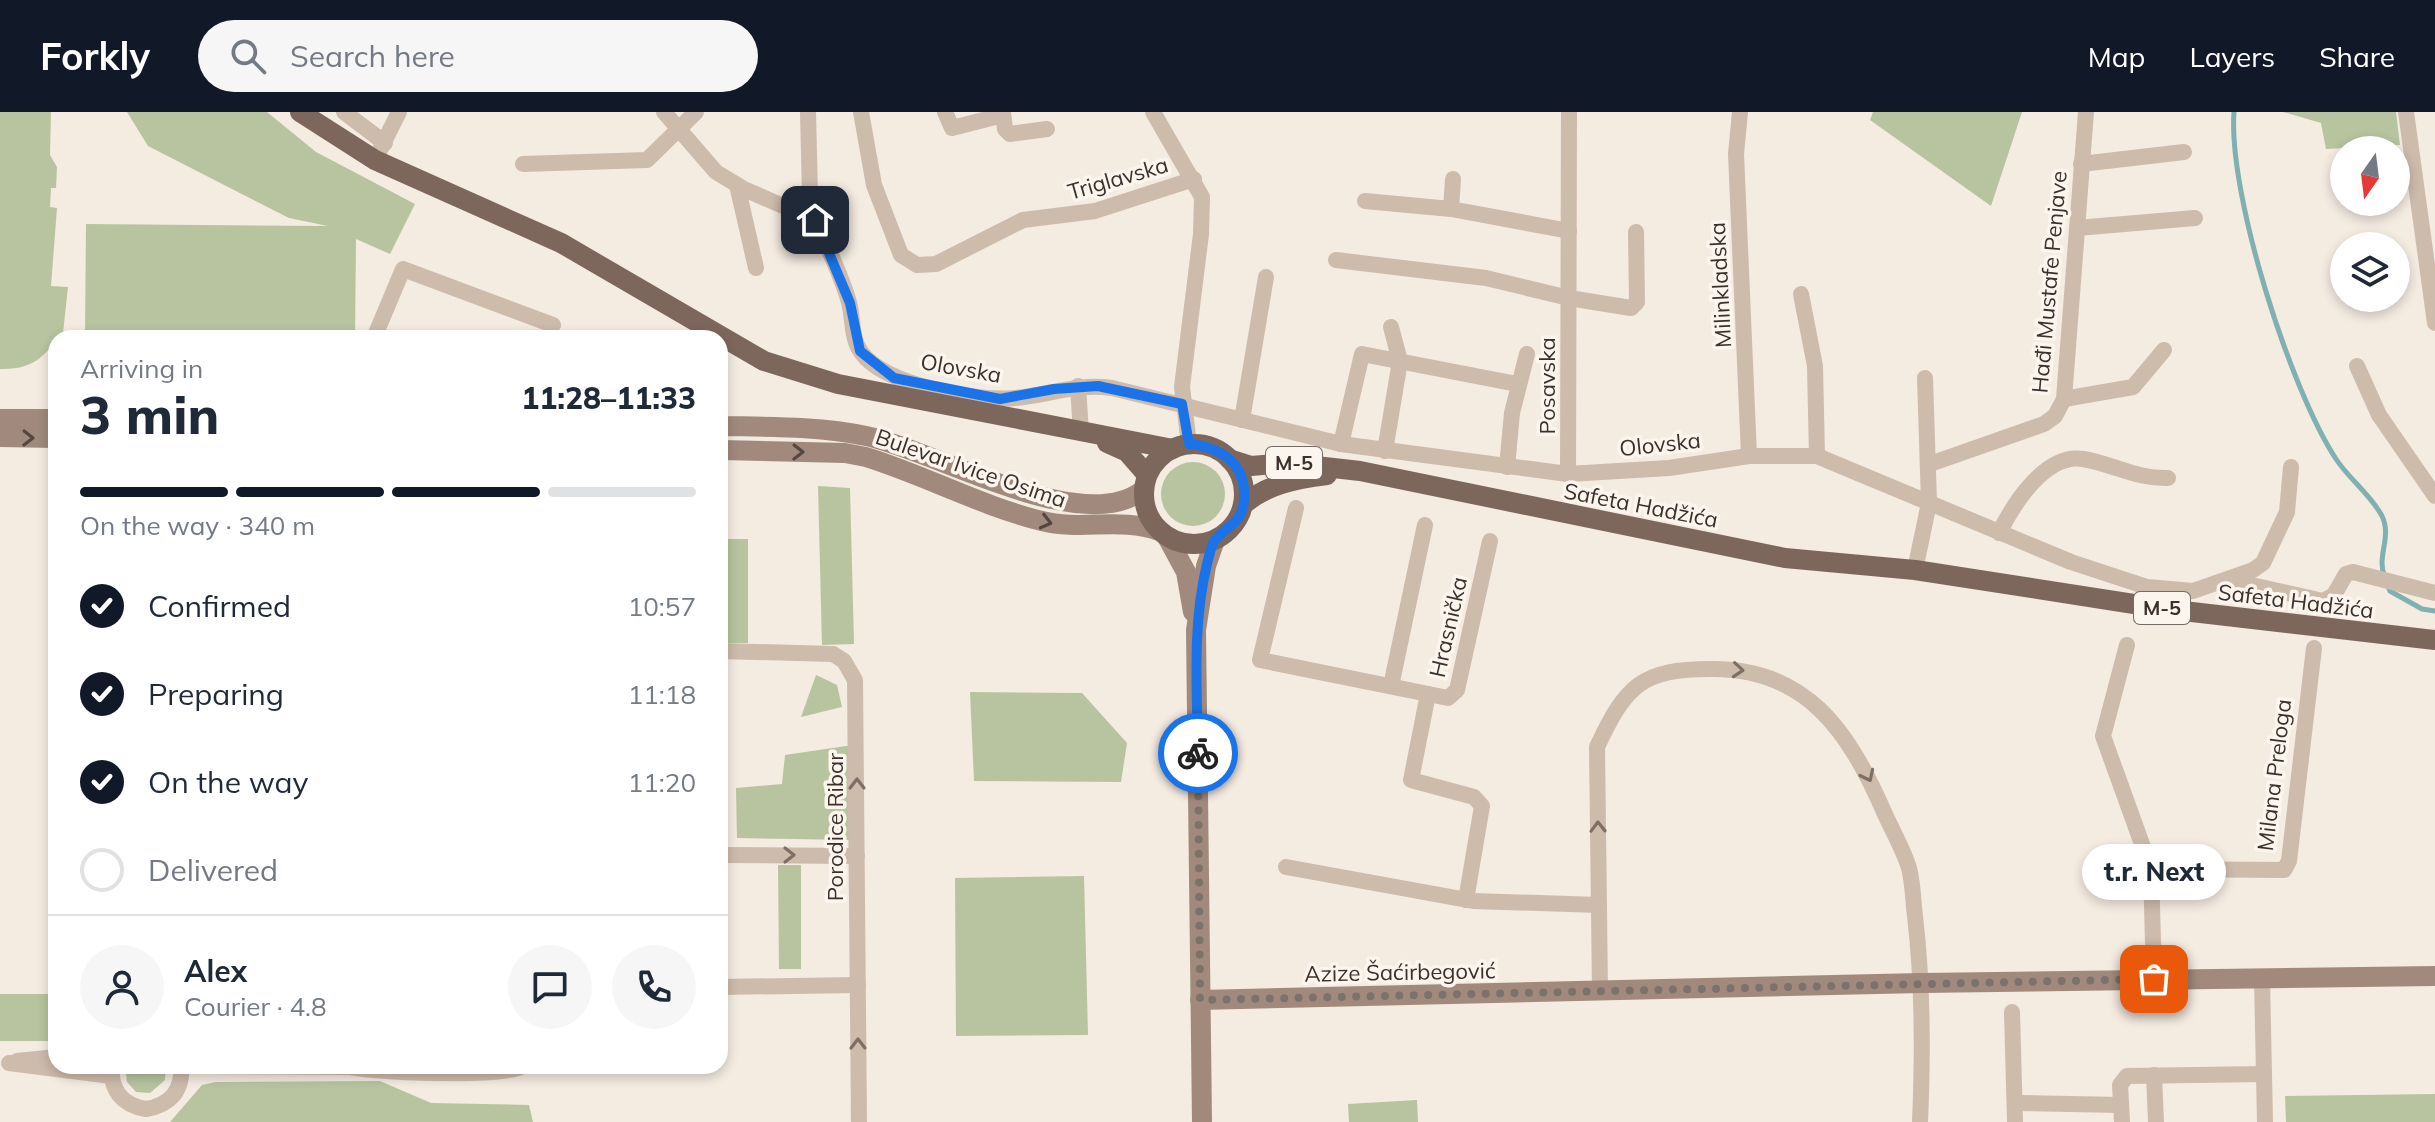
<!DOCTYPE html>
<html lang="en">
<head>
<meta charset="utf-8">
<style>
  :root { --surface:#fff; --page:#f6f6f7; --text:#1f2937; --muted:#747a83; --line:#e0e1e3; --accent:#111827 }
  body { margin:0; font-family:Mulish,sans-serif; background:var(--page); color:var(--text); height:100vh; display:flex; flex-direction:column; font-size:30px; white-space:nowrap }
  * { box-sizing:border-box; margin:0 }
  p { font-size:26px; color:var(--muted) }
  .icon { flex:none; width:44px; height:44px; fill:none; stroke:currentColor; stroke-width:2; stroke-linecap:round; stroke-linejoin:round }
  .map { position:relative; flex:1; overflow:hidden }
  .panel { position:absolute; left:48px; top:218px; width:680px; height:744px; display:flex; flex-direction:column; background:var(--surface); border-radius:24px; box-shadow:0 4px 12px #0003 }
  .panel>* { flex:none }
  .needle { width:52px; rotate:194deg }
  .controls { position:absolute; left:2330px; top:24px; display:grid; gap:16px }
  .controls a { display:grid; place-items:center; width:80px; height:80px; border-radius:50%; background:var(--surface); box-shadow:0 4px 12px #0003; font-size:40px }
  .pin { position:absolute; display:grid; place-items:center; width:68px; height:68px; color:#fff; margin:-34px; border-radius:16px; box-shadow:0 4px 12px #0006 }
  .courier { position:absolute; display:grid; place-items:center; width:80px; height:80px; margin:-40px; border:6px solid #1a73e8; border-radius:50%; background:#fff; color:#222; box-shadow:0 2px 10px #0007 }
  .bubble { position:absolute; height:56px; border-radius:28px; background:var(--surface); box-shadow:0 4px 12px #0003; font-size:26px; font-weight:800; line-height:56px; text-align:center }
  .head em { font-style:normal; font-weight:800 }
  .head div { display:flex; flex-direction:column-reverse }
  .head { display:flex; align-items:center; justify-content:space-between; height:136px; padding:0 32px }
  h1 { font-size:52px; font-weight:800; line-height:60px }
  .bar { display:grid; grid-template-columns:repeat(4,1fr); gap:12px 8px; align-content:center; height:96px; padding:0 32px }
  .bar i { height:10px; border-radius:6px; background:var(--line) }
  .bar .active { background:var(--accent) }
  .bar p { grid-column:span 4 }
  .line { display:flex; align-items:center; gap:20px; padding:0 32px; border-top:2px solid var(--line) }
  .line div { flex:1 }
  .round { display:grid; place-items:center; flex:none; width:84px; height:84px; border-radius:42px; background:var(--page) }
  ol { padding:0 32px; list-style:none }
  li { display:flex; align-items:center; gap:24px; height:88px }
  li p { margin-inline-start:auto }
  li .icon { padding:8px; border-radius:50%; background:var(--accent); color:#fff; stroke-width:4 }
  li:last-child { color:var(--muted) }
  li i { width:44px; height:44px; border:4px solid var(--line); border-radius:50% }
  header { display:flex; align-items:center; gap:48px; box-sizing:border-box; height:112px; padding:0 40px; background:var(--accent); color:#fff }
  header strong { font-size:38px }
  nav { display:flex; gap:44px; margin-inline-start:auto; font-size:28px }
  .search { width:560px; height:72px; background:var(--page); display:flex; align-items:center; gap:20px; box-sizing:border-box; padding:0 28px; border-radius:44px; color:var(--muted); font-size:30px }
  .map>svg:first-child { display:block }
</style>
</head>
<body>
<header>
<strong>Forkly</strong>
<div class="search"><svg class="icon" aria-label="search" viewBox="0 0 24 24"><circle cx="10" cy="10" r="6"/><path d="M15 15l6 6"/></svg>Search here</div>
<nav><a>Map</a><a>Layers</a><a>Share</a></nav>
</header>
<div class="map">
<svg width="2435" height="1010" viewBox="0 0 2435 1010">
  <rect width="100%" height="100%" fill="#f4ebe1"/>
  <!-- green -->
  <g fill="#b8c4a0">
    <path d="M0,0H51L50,43L57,55L56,76H51L50,95L57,96L51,174L68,175L63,221C45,242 36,258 0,257Z"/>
    <polygon points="127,0 267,0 316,40 415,92 390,142 356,127 355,226 85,226 86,112 328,114 289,106 148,34"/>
    <polygon points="1873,0 2022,0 1991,94 1870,8"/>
    <polygon points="2283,0 2396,0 2400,33 2326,37 2321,11"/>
    <circle cx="1193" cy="382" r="32"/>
    <polygon points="818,374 850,376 854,532 822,533"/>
    <rect x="720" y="427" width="28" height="104"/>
    <polygon points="816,563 837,573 842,595 801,605"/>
    <polygon points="970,580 1082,581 1127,631 1121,670 974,669"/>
    <polygon points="853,633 852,728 737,726 736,676 782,672 785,643"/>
    <polygon points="778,753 801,753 801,857 779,857"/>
    <polygon points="1084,764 1088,923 956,924 955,766"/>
    <rect x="0" y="882" width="56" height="47"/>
    <polygon points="125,954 166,954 165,968 150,981 136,980 127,970"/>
    <polygon points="380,969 431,991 529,993 533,1010 170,1010 202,973 216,970"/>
    <polygon points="2435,982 2435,1010 2286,1010 2285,984"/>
    <polygon points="1417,988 1418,1010 1349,1010 1348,992"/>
  </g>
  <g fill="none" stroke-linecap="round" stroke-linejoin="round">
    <!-- stream -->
    <g stroke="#7fb0b2" stroke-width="5">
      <path d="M2234,0C2228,82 2290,277 2336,347C2349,367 2371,383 2382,404C2392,425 2377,443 2384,463"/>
      <polyline points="2387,472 2390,479 2422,497 2435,499"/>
    </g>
    <!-- street -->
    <g stroke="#cdbbac" stroke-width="16">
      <polyline points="344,0 385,31"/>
      <path d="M664,0L716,60L744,77L815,108C827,134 840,160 848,187C854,204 850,225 861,240C883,273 977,290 1015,286C1049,283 1077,271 1112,276L1341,332L1568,362L1669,356L1749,344H1817L2071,450L2147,475L2193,479L2253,458L2263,451L2287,400L2291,355"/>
      <polyline points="808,0 810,83 815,108"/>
      <polyline points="861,0 874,73 901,143 917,153 936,152 1023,108 1095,99 1194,67"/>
      <polyline points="945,0 952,16 1003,3"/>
      <polyline points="1003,0 1005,17 1010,22 1047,17"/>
      <polyline points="1153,0 1202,85 1201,122 1182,275 1189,332"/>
      <polyline points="1740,0 1736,42 1749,344"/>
      <polyline points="2406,0 2435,211"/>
      <polyline points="375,48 399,0"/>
      <polyline points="523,52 647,48 696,0"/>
      <polyline points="2081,52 2184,40"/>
      <polyline points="1453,67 1451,97 1569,119"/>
      <polyline points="737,73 756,156"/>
      <polyline points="1365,89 1451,97"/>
      <polyline points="2077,116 2195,106"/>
      <polyline points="1336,148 1486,166 1569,186 1631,196 1637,190 1636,120"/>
      <polyline points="1801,182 1815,254 1817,344"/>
      <polyline points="374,226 403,157 553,213"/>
      <polyline points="2357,254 2379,303 2435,384"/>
      <polyline points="1078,274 1081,321"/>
      <polyline points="2064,287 2133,275 2164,238"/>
      <polyline points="1242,308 1266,165"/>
      <polyline points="1341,332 1362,242 1517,272"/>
      <polyline points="1385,339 1400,249 1391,215"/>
      <polyline points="1930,352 2044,312 2055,304 2064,287 2086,0"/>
      <polyline points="1507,355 1512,301 1527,242"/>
      <polyline points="1568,362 1569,0"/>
      <polyline points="1296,396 1260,548 1448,586 1457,578 1490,429"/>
      <path d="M1999,421C2013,393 2045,341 2083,347C2113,352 2136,367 2168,366"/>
      <polyline points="1915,458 1929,391 1925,266"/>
      <polyline points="2229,468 2323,489 2334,483 2346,462 2353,460 2435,481"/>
      <polyline points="2127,533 2103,624 2151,757 2154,867"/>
      <polyline points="720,539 833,542 844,549 855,568 859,1010"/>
      <polyline points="1391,574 1425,413"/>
      <polyline points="1428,582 1411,668 1474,685 1482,694 1466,788"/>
      <polyline points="720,743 857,744"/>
      <polyline points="1286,755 1473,789 1599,793"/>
      <polyline points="2151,757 2284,758 2289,749 2314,536"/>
      <polyline points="2262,867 2265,1010"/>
      <polyline points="720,875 858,873"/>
      <path d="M1600,879L1597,635C1626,573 1642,557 1711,557C1807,556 1849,620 1884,700C1892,718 1903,737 1909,756C1913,771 1913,789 1915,804C1923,872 1923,941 1920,1010"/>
      <polyline points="2012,900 2015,1010"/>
      <polyline points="17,949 56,945"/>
      <polyline points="9,951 111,964"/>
      <path d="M112,954C110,978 122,993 146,997C170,993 183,979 181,954"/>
      <polyline points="208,954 346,955"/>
      <path d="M346,954C366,961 506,966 523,954"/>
      <polyline points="2154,963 2156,1010"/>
      <polyline points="2015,991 2121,993"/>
      <polyline points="2122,1010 2120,973 2127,964 2264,962"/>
    </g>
    <!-- secondary -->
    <g stroke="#a18a7d" stroke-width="20">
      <polyline points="0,307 56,307"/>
      <path d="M720,314C768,315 819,314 866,324C937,339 1082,426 1143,378"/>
      <polyline points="0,325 56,326"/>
      <path d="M720,338L845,341L866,345C924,363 984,395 1042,409C1081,419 1122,405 1159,419"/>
      <polyline points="1167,425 1186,460 1193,500"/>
      <polyline points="1200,888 1921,871 2435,864"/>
      <polyline points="1202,1010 1196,518 1206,454 1215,428"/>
    </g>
    <!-- primary -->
    <g stroke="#7d675c" stroke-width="20">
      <polyline points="300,0 375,48 561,131 764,249 838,272 1173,337"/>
      <polyline points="1107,331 1127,340 1147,363"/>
      <circle cx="1194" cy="382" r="50"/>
      <polyline points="1229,347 1251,354 1289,351 1360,359 1785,446 1915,458 2166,497 2435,528"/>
      <path d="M1243,393C1267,372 1296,367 1327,363"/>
    </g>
  </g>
  <!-- one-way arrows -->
  <defs><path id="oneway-chevron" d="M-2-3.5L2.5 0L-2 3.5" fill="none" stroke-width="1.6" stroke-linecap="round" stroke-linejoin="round" transform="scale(2)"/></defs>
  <g stroke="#544640">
    <use href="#oneway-chevron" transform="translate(28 326) rotate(1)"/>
    <use href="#oneway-chevron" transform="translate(798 340) rotate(1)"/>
    <use href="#oneway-chevron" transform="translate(1046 410) rotate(14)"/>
  </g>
  <g stroke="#7d6f65">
    <use href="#oneway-chevron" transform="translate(1738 558) rotate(5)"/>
    <use href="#oneway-chevron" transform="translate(1868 664) rotate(64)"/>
    <use href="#oneway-chevron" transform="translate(857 672) rotate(-90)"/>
    <use href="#oneway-chevron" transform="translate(1598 715) rotate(-91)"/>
    <use href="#oneway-chevron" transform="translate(789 743)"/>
    <use href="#oneway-chevron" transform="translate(858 932) rotate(-90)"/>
  </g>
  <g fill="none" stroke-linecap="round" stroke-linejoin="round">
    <!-- done -->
    <polyline stroke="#7c716b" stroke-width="8" stroke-dasharray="0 14.4" points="1198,641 1200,888 2154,867"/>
    <!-- route -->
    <path stroke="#1a73e8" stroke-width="10" d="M815,108L850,191L860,239L894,266L1000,287L1054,277L1098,274L1182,292L1189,332C1216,334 1242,348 1244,378C1246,412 1229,410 1215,428C1211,433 1209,445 1207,452C1192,513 1197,578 1198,641"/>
  </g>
  <g text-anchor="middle" stroke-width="7" stroke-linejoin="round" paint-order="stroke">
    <!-- shield labels -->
    <g fill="#fbf5ee" stroke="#756b66" stroke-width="2">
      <rect x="1266" y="335" width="56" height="32" rx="6"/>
      <rect x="2134" y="480" width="56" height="32" rx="6"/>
    </g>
    <g font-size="20" font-weight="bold" fill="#3b302b">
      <text x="1294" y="358">M-5</text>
      <text x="2162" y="503">M-5</text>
    </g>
    <!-- street labels -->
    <g font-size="22" fill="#3b302b" stroke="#fbf5ee">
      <text transform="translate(1118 66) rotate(-16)" y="8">Triglavska</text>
      <text transform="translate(2049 170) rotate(-85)" y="8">Hađi Mustafe Penjave</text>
      <text transform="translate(1720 173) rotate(-93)" y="8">Milinkladska</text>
      <text transform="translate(961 256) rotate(10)" y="8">Olovska</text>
      <text transform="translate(1547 274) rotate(-90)" y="8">Posavska</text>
      <text transform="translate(1660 332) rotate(-6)" y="8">Olovska</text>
      <text transform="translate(971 356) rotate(19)" y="8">Bulevar Ivice Osima</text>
      <text transform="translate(1641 393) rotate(11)" y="8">Safeta Hadžića</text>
      <text transform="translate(2296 489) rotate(7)" y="8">Safeta Hadžića</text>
      <text transform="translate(1448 515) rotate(-77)" y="8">Hrasnička</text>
      <text transform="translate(2274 663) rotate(-83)" y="8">Milana Preloga</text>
      <text transform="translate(835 715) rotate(-90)" y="8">Porodice Ribar</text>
      <text transform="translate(1400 860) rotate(-1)" y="8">Azize Šaćirbegović</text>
    </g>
  </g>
</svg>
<div class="controls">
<a><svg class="needle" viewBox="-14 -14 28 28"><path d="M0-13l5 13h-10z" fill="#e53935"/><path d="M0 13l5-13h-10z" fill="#747a83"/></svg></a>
<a><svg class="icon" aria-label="layers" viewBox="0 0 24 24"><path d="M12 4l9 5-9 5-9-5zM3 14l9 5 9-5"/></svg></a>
</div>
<div class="pin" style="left:2154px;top:867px;background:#ea580c"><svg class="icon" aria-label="bag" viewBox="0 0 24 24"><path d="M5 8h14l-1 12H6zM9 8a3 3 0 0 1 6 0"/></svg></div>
<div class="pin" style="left:815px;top:108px;background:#1f2937"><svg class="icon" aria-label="home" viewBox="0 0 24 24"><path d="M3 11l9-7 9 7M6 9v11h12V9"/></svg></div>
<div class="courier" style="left:1198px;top:641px"><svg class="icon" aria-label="bike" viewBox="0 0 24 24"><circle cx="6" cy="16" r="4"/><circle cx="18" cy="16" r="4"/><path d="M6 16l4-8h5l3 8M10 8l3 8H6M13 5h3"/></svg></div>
<div class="bubble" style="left:2082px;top:732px;width:144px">t.r. Next</div>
<section class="panel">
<div class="head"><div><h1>3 min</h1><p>Arriving in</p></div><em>11:28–11:33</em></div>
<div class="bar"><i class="active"></i><i class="active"></i><i class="active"></i><i></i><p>On the way · 340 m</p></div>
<ol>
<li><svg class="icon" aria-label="check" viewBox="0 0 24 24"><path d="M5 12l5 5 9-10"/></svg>Confirmed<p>10:57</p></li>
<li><svg class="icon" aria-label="check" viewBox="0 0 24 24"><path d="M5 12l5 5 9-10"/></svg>Preparing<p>11:18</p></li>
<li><svg class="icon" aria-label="check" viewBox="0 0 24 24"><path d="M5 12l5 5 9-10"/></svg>On the way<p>11:20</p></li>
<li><i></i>Delivered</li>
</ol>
<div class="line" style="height:144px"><a class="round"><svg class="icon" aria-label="person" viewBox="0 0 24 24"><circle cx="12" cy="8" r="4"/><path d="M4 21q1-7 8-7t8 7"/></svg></a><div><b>Alex</b><p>Courier · 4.8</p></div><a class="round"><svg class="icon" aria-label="chat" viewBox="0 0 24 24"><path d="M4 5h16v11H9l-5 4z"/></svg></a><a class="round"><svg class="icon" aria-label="phone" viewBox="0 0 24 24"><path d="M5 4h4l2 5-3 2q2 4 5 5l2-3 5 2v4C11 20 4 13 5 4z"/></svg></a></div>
</section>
</div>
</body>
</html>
